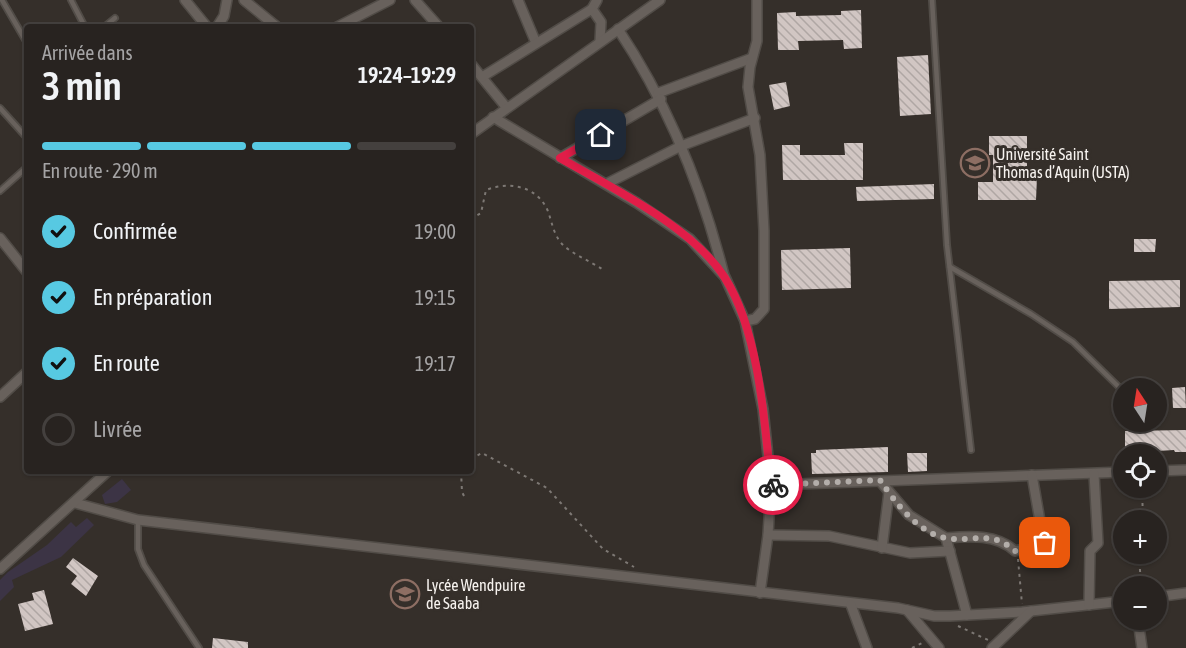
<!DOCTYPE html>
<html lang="fr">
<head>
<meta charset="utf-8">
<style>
  :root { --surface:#282320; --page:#342f2d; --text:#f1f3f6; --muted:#a5a4a5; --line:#44403e; --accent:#57c9e2 }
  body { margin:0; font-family:"Asap Condensed",sans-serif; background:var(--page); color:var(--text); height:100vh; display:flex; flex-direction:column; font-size:22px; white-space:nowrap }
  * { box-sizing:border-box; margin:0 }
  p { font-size:20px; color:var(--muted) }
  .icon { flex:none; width:33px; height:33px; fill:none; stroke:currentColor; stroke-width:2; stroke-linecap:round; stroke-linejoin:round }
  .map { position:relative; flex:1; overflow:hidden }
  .sheet { position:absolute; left:24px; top:24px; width:450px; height:450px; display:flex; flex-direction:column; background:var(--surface); border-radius:6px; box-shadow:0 2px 4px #0004,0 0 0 2px var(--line) }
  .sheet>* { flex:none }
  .needle { width:39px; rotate:348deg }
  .controls { position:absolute; left:1113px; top:378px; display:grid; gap:12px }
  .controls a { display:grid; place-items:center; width:54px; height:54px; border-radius:50%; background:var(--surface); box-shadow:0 2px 4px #0004,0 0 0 2px var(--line); font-size:30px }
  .pin { position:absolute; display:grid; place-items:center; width:51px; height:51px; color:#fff; margin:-26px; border-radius:12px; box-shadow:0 3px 9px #0006 }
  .courier { position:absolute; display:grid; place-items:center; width:60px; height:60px; margin:-30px; border:4px solid #e11d48; border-radius:50%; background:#fff; color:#222; box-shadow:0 2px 8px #0007 }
  .overview em { font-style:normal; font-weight:600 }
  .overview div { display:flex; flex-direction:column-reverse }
  .overview { display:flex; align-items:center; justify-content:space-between; height:102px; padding:0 18px }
  h1 { font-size:39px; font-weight:600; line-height:45px }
  .bar { display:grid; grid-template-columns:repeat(4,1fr); gap:9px 6px; align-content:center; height:72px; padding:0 18px }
  .bar i { height:8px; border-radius:4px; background:var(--line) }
  .bar .current { background:var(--accent) }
  .bar p { grid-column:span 4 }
  ol { padding:0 18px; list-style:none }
  li { display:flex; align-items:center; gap:18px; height:66px }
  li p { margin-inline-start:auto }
  li .icon { padding:6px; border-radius:50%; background:var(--accent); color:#111; stroke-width:4 }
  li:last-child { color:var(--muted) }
  li i { width:33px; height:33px; border:3px solid var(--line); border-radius:50% }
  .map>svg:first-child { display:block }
</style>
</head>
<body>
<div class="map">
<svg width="1186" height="648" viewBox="0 0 1186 648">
  <defs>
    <pattern id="building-back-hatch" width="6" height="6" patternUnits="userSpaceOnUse" patternTransform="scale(1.5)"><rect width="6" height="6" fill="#d1c6c3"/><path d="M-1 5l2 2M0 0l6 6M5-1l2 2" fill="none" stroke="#afa7a4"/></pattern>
  </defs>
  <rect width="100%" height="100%" fill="#352f2a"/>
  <!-- commercial -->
  <g fill="#3c3445">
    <polygon points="122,479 131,490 117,502 105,504 102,495"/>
    <polygon points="87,518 94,525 61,557 12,580 14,587 0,601 0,580 8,572 47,545 71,522 76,527"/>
  </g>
  <!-- building -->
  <g fill="url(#building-back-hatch)">
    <polygon points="861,10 862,48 844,49 843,40 798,41 799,50 778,50 777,13 796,12 796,16 841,15 841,11"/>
    <polygon points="928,55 931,114 900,116 897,57"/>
    <polygon points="786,82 790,106 774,110 769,85"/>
    <polygon points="989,136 1027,136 1027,177 1037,177 1036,200 978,200 978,182 993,182 993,155 989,155"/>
    <polygon points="844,143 863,143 863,180 783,180 782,145 800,145 800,155 845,155"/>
    <polygon points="934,184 934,199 857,201 856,187"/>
    <polygon points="1134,239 1156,239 1155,252 1134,252"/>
    <polygon points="850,248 851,288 782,290 781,250"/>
    <polygon points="1180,280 1180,307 1109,309 1109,281"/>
    <polygon points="1185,387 1186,408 1173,408 1172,388"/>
    <polygon points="1186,430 1186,452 1175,452 1174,450 1125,453 1125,431"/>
    <polygon points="888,447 888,472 812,474 811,453 816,453 816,450"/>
    <polygon points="907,453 927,453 927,471 908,472"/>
    <polygon points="73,558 98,576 86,596 71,584 77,576 66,567"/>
    <polygon points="44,590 53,624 25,631 18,604 34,600 32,593"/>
    <polygon points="213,638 248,642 248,648 212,648"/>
  </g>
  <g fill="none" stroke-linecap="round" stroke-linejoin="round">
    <!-- lane casing -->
    <g stroke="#514c47" stroke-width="8">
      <g id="lane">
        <polyline points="2,0 27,43"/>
        <polyline points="71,0 85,27"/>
        <polyline points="932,0 947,245 971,450"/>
        <polyline points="104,27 115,18"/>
        <polyline points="0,108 27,138"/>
        <polyline points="0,191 27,167"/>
        <polyline points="950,267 1031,314 1073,342 1124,392"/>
        <polyline points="138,520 138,549 144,565 199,648"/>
      </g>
    </g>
    <!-- street casing -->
    <g stroke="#514c47" stroke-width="12">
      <g id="street">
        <polyline points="185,0 207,27"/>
        <polyline points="244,0 277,27"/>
        <polyline points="415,0 439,27"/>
        <polyline points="518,0 536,43"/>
        <polyline points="597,0 592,9 601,22 600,41"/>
        <polyline points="217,27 224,16 227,0"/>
        <polyline points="337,27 390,0"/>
        <path d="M618,29C668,104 702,188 724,275"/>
        <polyline points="471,64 506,107"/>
        <polyline points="482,77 592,9"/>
        <polyline points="658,93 752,58"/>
        <polyline points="493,117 637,203 690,239 725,277 745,321 763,409 771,485 768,535 760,593"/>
        <polyline points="471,134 660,0"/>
        <polyline points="560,158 661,99"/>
        <polyline points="606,184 681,146 755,118"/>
        <polyline points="0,238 27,272"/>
        <polyline points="745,321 755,319 764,309 764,231 760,155 748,87 750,67 757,41 757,0"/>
        <polyline points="0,397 27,372"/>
        <polyline points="1156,471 1186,470"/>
        <polyline points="880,481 909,515 946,538 967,615"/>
        <polyline points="771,485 1124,472"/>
        <polyline points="75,503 138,520 898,608 934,616 950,616 1022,612 1124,601"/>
        <polyline points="768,535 829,536 910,553 950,551"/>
        <path d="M946,538C970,536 997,534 1015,551L1044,544L1032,475"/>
        <polyline points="882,548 889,492"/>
        <polyline points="0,569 108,471"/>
        <polyline points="1156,597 1186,593"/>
        <polyline points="851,605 867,648"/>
        <polyline points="1089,605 1090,551 1098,543 1094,474"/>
        <polyline points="907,610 939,648"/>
        <polyline points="1138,620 1142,648"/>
        <polyline points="992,648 1031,611"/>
      </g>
    </g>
    <!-- path -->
    <g stroke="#7d7874" stroke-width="2" stroke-dasharray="3 4.5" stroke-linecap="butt">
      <path d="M471,219L481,213L486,190C509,181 536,186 547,209C552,221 553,234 562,244C572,254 590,261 602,269"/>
      <polyline points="471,459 482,453 547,488 603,549 634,567"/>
      <polyline points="461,471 462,492 466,500"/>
      <polyline points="1142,488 1143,520"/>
      <polyline points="1139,554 1141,586"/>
      <polyline points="1018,559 1022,604"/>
      <polyline points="958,626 988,640"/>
      <polyline points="912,648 922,643"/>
    </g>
    <!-- lane -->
    <use href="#lane" stroke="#68615c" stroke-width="4.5"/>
    <!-- street -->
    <use href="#street" stroke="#68615c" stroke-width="9"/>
  </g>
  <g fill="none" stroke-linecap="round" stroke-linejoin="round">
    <!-- done -->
    <path stroke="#b3aeaa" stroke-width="6" stroke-dasharray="0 10.8" d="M773,485L880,480C895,502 917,532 945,538C972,543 991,529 1015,551L1045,543"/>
    <!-- route -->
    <path stroke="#e11d48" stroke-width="8" d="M601,135L560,158C612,188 693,227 725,278C759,331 765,424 771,486L773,485"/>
  </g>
  <!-- icons -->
  <defs>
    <g id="university-ring" transform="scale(1.5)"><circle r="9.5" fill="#352f2a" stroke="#8d6e63" stroke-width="1.5"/><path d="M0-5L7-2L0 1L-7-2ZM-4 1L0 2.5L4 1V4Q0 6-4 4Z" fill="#8d6e63"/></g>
    <g id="school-ring" transform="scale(1.5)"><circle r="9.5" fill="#352f2a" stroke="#8d6e63" stroke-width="1.5"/><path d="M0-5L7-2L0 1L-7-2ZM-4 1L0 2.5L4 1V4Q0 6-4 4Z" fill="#8d6e63"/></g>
  </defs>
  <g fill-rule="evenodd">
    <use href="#university-ring" x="975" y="163"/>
    <use href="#school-ring" x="405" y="594"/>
  </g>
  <g text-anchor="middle" stroke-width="6" stroke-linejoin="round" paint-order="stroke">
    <!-- poi labels -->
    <g font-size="16" fill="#f7f3ef" stroke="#352f2a" text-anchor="start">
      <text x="996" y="160">Université Saint<tspan x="996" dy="18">Thomas d’Aquin (USTA)</tspan></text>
      <text x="426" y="591">Lycée Wendpuire<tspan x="426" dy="18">de Saaba</tspan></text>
    </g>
  </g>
</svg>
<div class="controls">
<a><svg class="needle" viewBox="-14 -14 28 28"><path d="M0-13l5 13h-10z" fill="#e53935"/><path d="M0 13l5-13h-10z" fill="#a5a4a5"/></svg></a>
<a><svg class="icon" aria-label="locate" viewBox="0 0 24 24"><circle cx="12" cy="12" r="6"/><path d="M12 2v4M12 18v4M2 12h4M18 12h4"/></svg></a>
<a>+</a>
<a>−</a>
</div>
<div class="pin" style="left:1045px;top:543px;background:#ea580c"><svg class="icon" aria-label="bag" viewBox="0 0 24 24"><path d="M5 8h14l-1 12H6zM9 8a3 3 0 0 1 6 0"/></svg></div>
<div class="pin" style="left:601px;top:135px;background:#1f2937"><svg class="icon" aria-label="home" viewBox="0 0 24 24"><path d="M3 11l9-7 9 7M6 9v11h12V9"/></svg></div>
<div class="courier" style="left:773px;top:485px"><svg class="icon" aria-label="bike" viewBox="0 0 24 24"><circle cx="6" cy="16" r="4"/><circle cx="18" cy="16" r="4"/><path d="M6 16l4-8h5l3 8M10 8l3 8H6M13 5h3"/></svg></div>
<section class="sheet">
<div class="overview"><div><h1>3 min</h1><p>Arrivée dans</p></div><em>19:24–19:29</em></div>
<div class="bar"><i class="current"></i><i class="current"></i><i class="current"></i><i></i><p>En route · 290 m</p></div>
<ol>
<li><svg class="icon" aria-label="check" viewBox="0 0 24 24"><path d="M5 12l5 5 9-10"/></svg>Confirmée<p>19:00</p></li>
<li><svg class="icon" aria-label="check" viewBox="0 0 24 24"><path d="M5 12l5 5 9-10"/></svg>En préparation<p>19:15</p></li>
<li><svg class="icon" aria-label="check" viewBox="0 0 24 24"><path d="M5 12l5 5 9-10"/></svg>En route<p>19:17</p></li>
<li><i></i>Livrée</li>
</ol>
</section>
</div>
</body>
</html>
